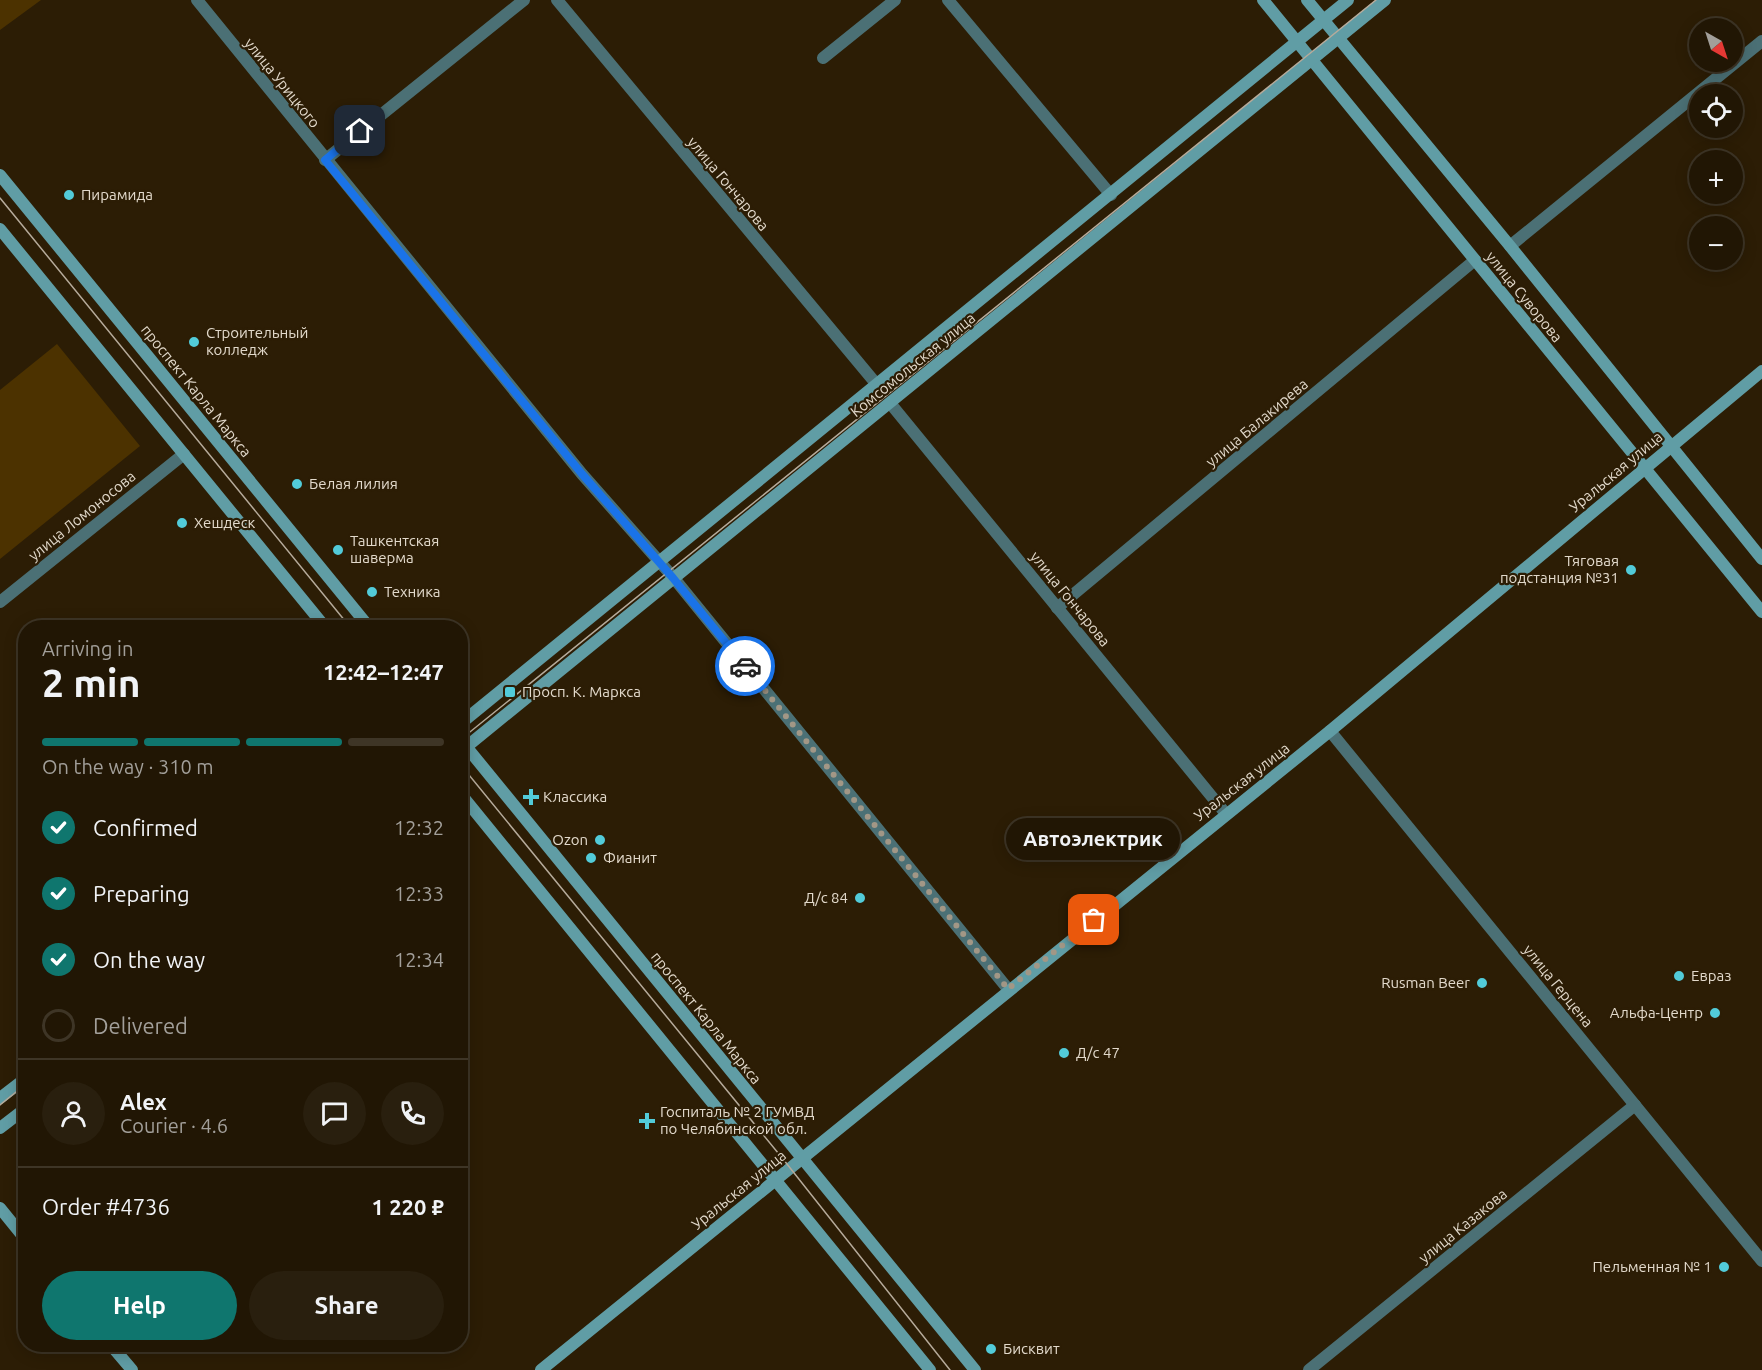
<!DOCTYPE html>
<html lang="en">
<head>
<meta charset="utf-8">
<style>
  :root { --surface:#211604; --page:#291f0e; --text:#f1f3f6; --muted:#a29f9a; --line:#3e3526; --accent:#0f766e }
  body { margin:0; font-family:Ubuntu,sans-serif; background:var(--page); color:var(--text); height:100vh; display:flex; flex-direction:column; font-size:22px; white-space:nowrap }
  * { box-sizing:border-box; margin:0 }
  p { font-size:20px; color:var(--muted) }
  .icon { flex:none; width:33px; height:33px; fill:none; stroke:currentColor; stroke-width:2; stroke-linecap:round; stroke-linejoin:round }
  .map { position:relative; flex:1; overflow:hidden }
  .drawer { position:absolute; left:18px; top:620px; width:450px; height:732px; display:flex; flex-direction:column; background:var(--surface); border-radius:24px; box-shadow:0 3px 15px #0003,0 0 0 2px var(--line) }
  .drawer>* { flex:none }
  .needle { width:39px; rotate:141deg }
  .fabs { position:absolute; left:1689px; top:18px; display:grid; gap:12px }
  .fabs a { display:grid; place-items:center; width:54px; height:54px; border-radius:50%; background:var(--surface); box-shadow:0 3px 15px #0003,0 0 0 2px var(--line); font-size:30px }
  .pin { position:absolute; display:grid; place-items:center; width:51px; height:51px; color:#fff; margin:-26px; border-radius:12px; box-shadow:0 3px 9px #0006 }
  .courier { position:absolute; display:grid; place-items:center; width:60px; height:60px; margin:-30px; border:4px solid #1a73e8; border-radius:50%; background:#fff; color:#222; box-shadow:0 2px 8px #0007 }
  .bubble { position:absolute; height:42px; border-radius:21px; background:var(--surface); box-shadow:0 3px 15px #0003,0 0 0 2px var(--line); font-size:20px; font-weight:700; line-height:42px; text-align:center }
  .head em { font-style:normal; font-weight:700 }
  .head div { display:flex; flex-direction:column-reverse }
  .head { display:flex; align-items:center; justify-content:space-between; height:102px; padding:0 24px }
  h1 { font-size:39px; font-weight:700; line-height:45px }
  .bar { display:grid; grid-template-columns:repeat(4,1fr); gap:9px 6px; align-content:center; height:72px; padding:0 24px }
  .bar i { height:8px; border-radius:4px; background:var(--line) }
  .bar .active { background:var(--accent) }
  .bar p { grid-column:span 4 }
  .line { display:flex; align-items:center; gap:15px; padding:0 24px; border-top:2px solid var(--line) }
  .line div { flex:1 }
  .round { display:grid; place-items:center; flex:none; width:63px; height:63px; border-radius:32px; background:var(--page) }
  ol { padding:0 24px; list-style:none }
  li { display:flex; align-items:center; gap:18px; height:66px }
  li p { margin-inline-start:auto }
  li .icon { padding:6px; border-radius:50%; background:var(--accent); color:#fff; stroke-width:4 }
  li:last-child { color:var(--muted) }
  li i { width:33px; height:33px; border:3px solid var(--line); border-radius:50% }
  .action { display:flex; gap:12px; margin-top:auto; padding:12px 24px }
  .action a { flex:1; height:69px; border-radius:36px; background:var(--accent); color:#fff; font-size:24px; font-weight:700; line-height:69px; text-align:center }
  .action a+a { background:var(--page); color:var(--text) }
  .map>svg:first-child { display:block }
</style>
</head>
<body>
<div class="map">
<svg width="1762" height="1370" viewBox="0 0 1762 1370">
  <rect width="100%" height="100%" fill="#2c1d05"/>
  <!-- green -->
  <g fill="#4c3200">
    <polygon points="0,0 41,0 0,30"/>
    <polygon points="57,344 140,446 0,559 0,390"/>
  </g>
  <g fill="none" stroke-linecap="round" stroke-linejoin="round">
    <!-- street -->
    <g stroke="#4b7075" stroke-width="12">
      <polyline points="197,0 582,474 673,577 1008,989"/>
      <polyline points="557,0 878,386"/>
      <polyline points="948,0 1111,195"/>
      <polyline points="823,58 895,0"/>
      <polyline points="325,160 524,0"/>
      <polyline points="1510,246 1762,41"/>
      <polyline points="890,403 1226,814"/>
      <polyline points="0,602 184,454"/>
      <polyline points="1057,608 1475,260"/>
      <polyline points="1330,731 1762,1261"/>
      <polyline points="1309,1370 1635,1105"/>
    </g>
    <!-- secondary -->
    <g stroke="#609da5" stroke-width="12">
      <polyline points="1263,0 1762,612"/>
      <polyline points="1307,0 1510,246 1762,559"/>
      <polyline points="0,175 369,627"/>
      <polyline points="0,229 325,627"/>
      <polyline points="460,724 1348,0"/>
      <polyline points="460,739 975,1370"/>
      <polyline points="460,752 1385,0"/>
      <polyline points="460,793 930,1370"/>
      <polyline points="0,1098 26,1078"/>
      <polyline points="0,1128 26,1108"/>
      <polyline points="0,1208 26,1240"/>
      <polyline points="110,1344 132,1370"/>
      <polyline points="541,1370 1330,731 1762,371"/>
    </g>
    <!-- tram -->
    <g stroke="#b6ab9b" stroke-width="1.5">
      <polyline points="0,198 350,627"/>
      <polyline points="460,740 1376,0"/>
      <polyline points="460,764 783,1159 950,1370"/>
      <polyline points="0,1105 26,1084"/>
    </g>
  </g>
  <g fill="none" stroke-linecap="round" stroke-linejoin="round">
    <!-- done -->
    <polyline stroke="#a29786" stroke-width="6" stroke-dasharray="0 10.8" points="745,666 1008,989 1094,920"/>
    <!-- route -->
    <polyline stroke="#1a73e8" stroke-width="8" points="360,131 325,160 582,474 673,578 745,666"/>
  </g>
  <!-- markers -->
  <g fill="#52cbd9" stroke="#2c1d05" stroke-width="2">
    <circle cx="69" cy="195" r="6"/>
    <circle cx="194" cy="342" r="6"/>
    <circle cx="297" cy="484" r="6"/>
    <circle cx="182" cy="523" r="6"/>
    <circle cx="338" cy="550" r="6"/>
    <circle cx="1631" cy="570" r="6"/>
    <circle cx="372" cy="592" r="6"/>
    <rect x="504" y="686" width="12" height="12" rx="3"/>
    <path d="M528 788h6v6h6v6h-6v6h-6v-6h-6v-6h6z"/>
    <circle cx="600" cy="840" r="6"/>
    <circle cx="591" cy="858" r="6"/>
    <circle cx="860" cy="898" r="6"/>
    <circle cx="1679" cy="976" r="6"/>
    <circle cx="1482" cy="983" r="6"/>
    <circle cx="1715" cy="1013" r="6"/>
    <circle cx="1064" cy="1053" r="6"/>
    <path d="M644 1112h6v6h6v6h-6v6h-6v-6h-6v-6h6z"/>
    <circle cx="1724" cy="1267" r="6"/>
    <circle cx="991" cy="1349" r="6"/>
  </g>
  <g text-anchor="middle" stroke-width="4.5" stroke-linejoin="round" paint-order="stroke">
    <!-- street labels -->
    <g font-size="15" fill="#e2d9cb" stroke="#2c1d05">
      <text transform="translate(282 83) rotate(51)" y="5">улица Урицкого</text>
      <text transform="translate(728 184) rotate(50)" y="5">улица Гончарова</text>
      <text transform="translate(1524 297) rotate(51)" y="5">улица Суворова</text>
      <text transform="translate(913 365) rotate(-39)" y="5">Комсомольская улица</text>
      <text transform="translate(196 391) rotate(51)" y="5">проспект Карла Маркса</text>
      <text transform="translate(1257 423) rotate(-40)" y="5">улица Балакирева</text>
      <text transform="translate(1616 472) rotate(-40)" y="5">Уральская улица</text>
      <text transform="translate(82 516) rotate(-39)" y="5">улица Ломоносова</text>
      <text transform="translate(1070 599) rotate(51)" y="5">улица Гончарова</text>
      <text transform="translate(1242 782) rotate(-38)" y="5">Уральская улица</text>
      <text transform="translate(1558 986) rotate(51)" y="5">улица Герцена</text>
      <text transform="translate(706 1018) rotate(51)" y="5">проспект Карла Маркса</text>
      <text transform="translate(739 1190) rotate(-39)" y="5">Уральская улица</text>
      <text transform="translate(1463 1226) rotate(-39)" y="5">улица Казакова</text>
    </g>
    <!-- poi labels -->
    <g font-size="15" fill="#e2d9cb" stroke="#2c1d05" text-anchor="start">
      <text x="81" y="200">Пирамида</text>
      <text x="206" y="338">Строительный<tspan x="206" dy="17">колледж</tspan></text>
      <text x="309" y="489">Белая лилия</text>
      <text x="194" y="528">Хешдеск</text>
      <text x="350" y="546">Ташкентская<tspan x="350" dy="17">шаверма</tspan></text>
      <text x="1619" y="566" text-anchor="end">Тяговая<tspan x="1619" dy="17">подстанция №31</tspan></text>
      <text x="384" y="597">Техника</text>
      <text x="522" y="697">Просп. К. Маркса</text>
      <text x="543" y="802">Классика</text>
      <text x="588" y="845" text-anchor="end">Ozon</text>
      <text x="603" y="863">Фианит</text>
      <text x="848" y="903" text-anchor="end">Д/с 84</text>
      <text x="1691" y="981">Евраз</text>
      <text x="1470" y="988" text-anchor="end">Rusman Beer</text>
      <text x="1703" y="1018" text-anchor="end">Альфа-Центр</text>
      <text x="1076" y="1058">Д/с 47</text>
      <text x="660" y="1117">Госпиталь № 2 ГУМВД<tspan x="660" dy="17">по Челябинской обл.</tspan></text>
      <text x="1712" y="1272" text-anchor="end">Пельменная № 1</text>
      <text x="1003" y="1354">Бисквит</text>
    </g>
  </g>
</svg>
<div class="fabs">
<a><svg class="needle" viewBox="-14 -14 28 28"><path d="M0-13l5 13h-10z" fill="#e53935"/><path d="M0 13l5-13h-10z" fill="#a29f9a"/></svg></a>
<a><svg class="icon" aria-label="locate" viewBox="0 0 24 24"><circle cx="12" cy="12" r="6"/><path d="M12 2v4M12 18v4M2 12h4M18 12h4"/></svg></a>
<a>+</a>
<a>−</a>
</div>
<div class="pin" style="left:1094px;top:920px;background:#ea580c"><svg class="icon" aria-label="bag" viewBox="0 0 24 24"><path d="M5 8h14l-1 12H6zM9 8a3 3 0 0 1 6 0"/></svg></div>
<div class="pin" style="left:360px;top:131px;background:#1f2937"><svg class="icon" aria-label="home" viewBox="0 0 24 24"><path d="M3 11l9-7 9 7M6 9v11h12V9"/></svg></div>
<div class="courier" style="left:745px;top:666px"><svg class="icon" aria-label="car" viewBox="0 0 24 24"><path d="M5 17H2v-5l4-1 3-4h7l3 4 3 1v5h-3M9 17h6M6 11h13"/><circle cx="7" cy="17" r="2"/><circle cx="17" cy="17" r="2"/></svg></div>
<div class="bubble" style="left:1006px;top:818px;width:174px">Автоэлектрик</div>
<section class="drawer">
<div class="head"><div><h1>2 min</h1><p>Arriving in</p></div><em>12:42–12:47</em></div>
<div class="bar"><i class="active"></i><i class="active"></i><i class="active"></i><i></i><p>On the way · 310 m</p></div>
<ol>
<li><svg class="icon" aria-label="check" viewBox="0 0 24 24"><path d="M5 12l5 5 9-10"/></svg>Confirmed<p>12:32</p></li>
<li><svg class="icon" aria-label="check" viewBox="0 0 24 24"><path d="M5 12l5 5 9-10"/></svg>Preparing<p>12:33</p></li>
<li><svg class="icon" aria-label="check" viewBox="0 0 24 24"><path d="M5 12l5 5 9-10"/></svg>On the way<p>12:34</p></li>
<li><i></i>Delivered</li>
</ol>
<div class="line" style="height:108px"><a class="round"><svg class="icon" aria-label="person" viewBox="0 0 24 24"><circle cx="12" cy="8" r="4"/><path d="M4 21q1-7 8-7t8 7"/></svg></a><div><b>Alex</b><p>Courier · 4.6</p></div><a class="round"><svg class="icon" aria-label="chat" viewBox="0 0 24 24"><path d="M4 5h16v11H9l-5 4z"/></svg></a><a class="round"><svg class="icon" aria-label="phone" viewBox="0 0 24 24"><path d="M5 4h4l2 5-3 2q2 4 5 5l2-3 5 2v4C11 20 4 13 5 4z"/></svg></a></div>
<div class="line" style="height:78px"><div>Order #4736</div><b>1 220 ₽</b></div>
<div class="action"><a>Help</a><a>Share</a></div>
</section>
</div>
</body>
</html>
